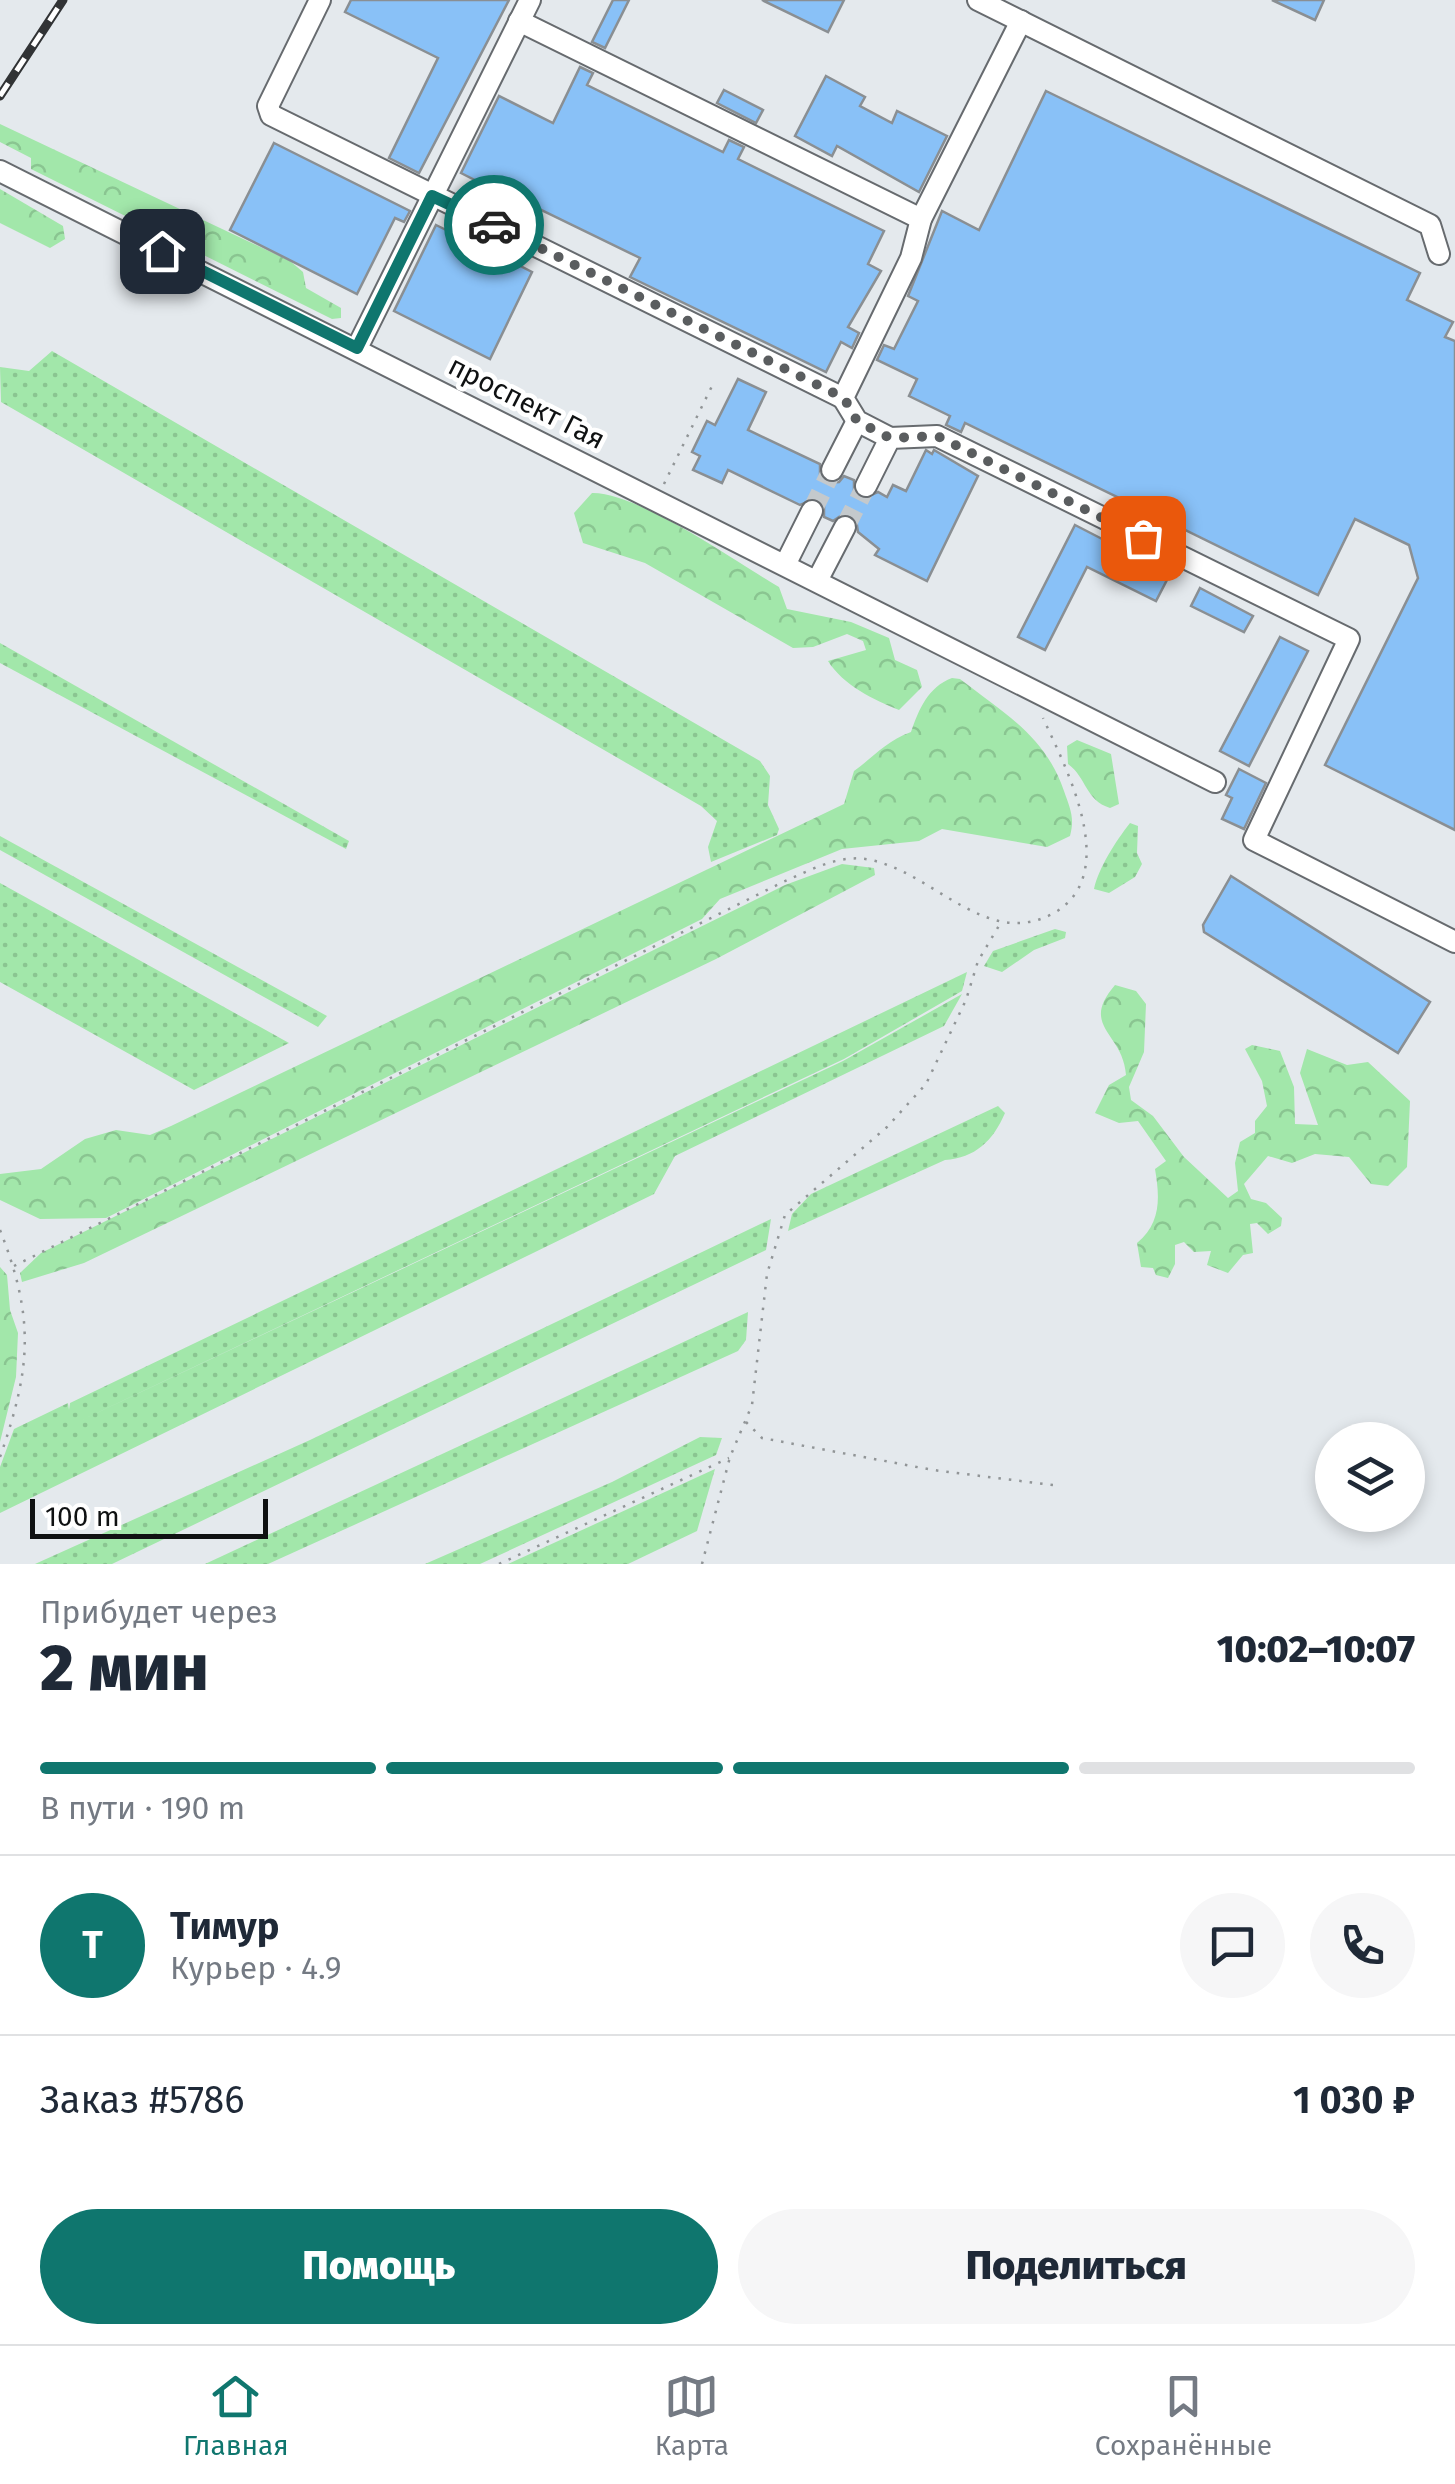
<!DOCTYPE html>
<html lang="ru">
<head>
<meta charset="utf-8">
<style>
  :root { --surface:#fff; --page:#f6f6f7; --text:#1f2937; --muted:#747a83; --line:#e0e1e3; --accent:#0f766e }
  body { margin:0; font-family:"Fira Sans",sans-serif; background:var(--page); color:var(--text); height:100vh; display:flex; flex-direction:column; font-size:38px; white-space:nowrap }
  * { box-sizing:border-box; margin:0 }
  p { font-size:32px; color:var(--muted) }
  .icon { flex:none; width:55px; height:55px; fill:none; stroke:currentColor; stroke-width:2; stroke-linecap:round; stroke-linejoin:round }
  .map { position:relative; height:1564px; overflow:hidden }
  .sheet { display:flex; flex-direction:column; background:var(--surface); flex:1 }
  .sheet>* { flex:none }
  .tools { position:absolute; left:1315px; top:1422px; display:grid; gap:20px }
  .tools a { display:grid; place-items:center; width:110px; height:110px; border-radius:50%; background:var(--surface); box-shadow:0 5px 15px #0003; font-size:50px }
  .scale { position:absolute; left:30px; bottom:25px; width:238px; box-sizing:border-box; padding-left:10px; border:5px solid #0f1112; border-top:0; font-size:28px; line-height:35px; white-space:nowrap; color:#0f1112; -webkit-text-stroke:8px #fff; paint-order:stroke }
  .pin { position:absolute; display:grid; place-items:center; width:85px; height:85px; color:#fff; margin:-42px; border-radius:20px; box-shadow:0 5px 15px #0006 }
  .courier { position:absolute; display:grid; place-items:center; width:100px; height:100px; margin:-50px; border:8px solid #0f766e; border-radius:50%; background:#fff; color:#222; box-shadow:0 2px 12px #0007 }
  .headline em { font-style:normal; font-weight:800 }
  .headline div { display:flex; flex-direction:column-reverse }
  .headline { display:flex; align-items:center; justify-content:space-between; height:170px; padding:0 40px }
  h1 { font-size:65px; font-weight:800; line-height:75px }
  .bar { display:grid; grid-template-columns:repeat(4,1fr); gap:15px 10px; align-content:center; height:120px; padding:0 40px }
  .bar i { height:12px; border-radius:8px; background:var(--line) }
  .bar .selected { background:var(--accent) }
  .bar p { grid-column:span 4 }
  .line { display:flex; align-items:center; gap:25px; padding:0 40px; border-top:2px solid var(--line) }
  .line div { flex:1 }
  .round { display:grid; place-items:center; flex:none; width:105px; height:105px; border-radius:52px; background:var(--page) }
  .cta { display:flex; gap:20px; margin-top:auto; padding:20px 40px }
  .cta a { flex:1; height:115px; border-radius:60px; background:var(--accent); color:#fff; font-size:40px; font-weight:800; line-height:115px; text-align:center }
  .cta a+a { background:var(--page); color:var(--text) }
  .tab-bar { display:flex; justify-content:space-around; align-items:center; height:140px; border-top:2px solid var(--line); background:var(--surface); font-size:28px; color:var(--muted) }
  .tab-bar a { display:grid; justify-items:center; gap:5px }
  .tab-bar .selected { color:var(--accent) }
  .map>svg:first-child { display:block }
</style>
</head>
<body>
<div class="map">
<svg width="1455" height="1564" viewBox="0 0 1455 1564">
  <defs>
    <pattern id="grass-dots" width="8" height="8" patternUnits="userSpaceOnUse" patternTransform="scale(2.5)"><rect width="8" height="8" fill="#a2e7aa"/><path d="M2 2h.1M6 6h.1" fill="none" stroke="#8ac591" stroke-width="1.8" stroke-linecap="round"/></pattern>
    <pattern id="forest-crowns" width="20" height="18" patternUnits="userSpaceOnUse" patternTransform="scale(2.5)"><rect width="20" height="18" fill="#a2e7aa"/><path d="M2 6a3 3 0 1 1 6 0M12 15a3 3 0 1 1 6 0" fill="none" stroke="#8ac591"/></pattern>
  </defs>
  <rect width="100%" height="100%" fill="#e4e9ed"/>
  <!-- grass -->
  <g fill="url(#grass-dots)">
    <polygon points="52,351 760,761 770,776 768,805 779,829 777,835 711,862 708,847 717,821 701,806 1,402 0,367 29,371"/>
    <polygon points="0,643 349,841 346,849 0,663"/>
    <path d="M1130,823L1138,826L1137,853L1142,864L1135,877L1109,893L1094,889C1099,867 1116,841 1130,823Z"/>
    <polygon points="0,836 327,1016 318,1027 0,850"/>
    <polygon points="0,883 289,1043 194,1090 0,982"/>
    <polygon points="1055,929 1066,932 1065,938 1034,950 1002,972 984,966 993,951"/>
    <polygon points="967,972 962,991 844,1059 67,1427 843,1061 962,994 944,1026 675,1156 654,1194 0,1513 0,1467 14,1429 68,1403 69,1410 70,1403"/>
    <path d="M998,1106L1005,1113C993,1141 975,1158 945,1160L788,1231L792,1214L811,1194Z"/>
    <polygon points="771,1219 766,1250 112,1564 35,1564 310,1440"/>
    <polygon points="748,1312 746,1340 738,1351 268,1564 205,1564"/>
    <polygon points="700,1437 722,1438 716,1455 480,1564 425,1564 612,1482"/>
    <polygon points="715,1469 697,1531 628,1564 508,1564"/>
  </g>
  <!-- forest -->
  <g fill="url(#forest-crowns)">
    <polygon points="0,124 290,261 303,272 306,288 341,308 341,318 332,319 31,169 31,158 0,142"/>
    <polygon points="0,189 63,226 65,239 50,248 0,223"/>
    <path d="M592,493C638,492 736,562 779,587L787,609L851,622L889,638L895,660L917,670L922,687L899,710C874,700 843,685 828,661L866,650L863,641L847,634L813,647L793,648L645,563L583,543L574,513Z"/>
    <path d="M952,678L960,679C1004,713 1046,737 1064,791C1070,808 1075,818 1070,836L1047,847L942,829L919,841L842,849L720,899L702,919L106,1218L40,1219L0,1200V1174L41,1169L85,1139L116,1130L150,1135L171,1126L844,804L854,771C875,756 886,741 911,732C919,709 928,687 952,678Z"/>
    <path d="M1077,740L1111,754L1119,804L1110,808C1085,800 1087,778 1068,764L1067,746Z"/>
    <polygon points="842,864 874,868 875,875 716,959 84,1263 22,1282 20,1273 41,1253 785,885"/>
    <path d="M1115,985L1136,991L1146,1004L1144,1052L1129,1087L1131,1100L1153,1116L1184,1157L1228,1198L1238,1191L1235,1163L1240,1142L1255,1133V1121L1267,1106L1262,1081L1245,1049L1252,1045L1280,1051L1294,1087L1295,1124L1318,1125L1300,1073L1307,1049L1347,1065L1368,1062L1410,1101L1407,1167L1388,1186L1371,1184L1349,1157L1315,1154L1292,1163L1268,1156L1244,1184L1251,1199L1266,1203L1282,1218L1281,1226L1268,1234L1257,1223L1250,1224L1253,1253L1243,1255L1228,1273L1207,1265L1211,1251L1194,1252L1184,1242L1175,1245V1264L1168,1278L1156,1275L1153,1268L1141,1267L1137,1243C1161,1223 1160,1198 1155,1169L1166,1161L1138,1121L1119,1123L1095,1113L1109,1085L1126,1075C1123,1032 1079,1027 1115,985Z"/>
    <polygon points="0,1267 7,1275 10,1310 18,1333 16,1377 0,1442"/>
  </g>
  <!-- building -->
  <g fill="#89c1f7" stroke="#8a8f93" stroke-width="2.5">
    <polygon points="351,0 509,0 419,173 389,158 438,58 345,12"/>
    <polygon points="613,0 629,0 605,48 592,42"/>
    <polygon points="762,0 844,0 828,32"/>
    <polygon points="1272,0 1324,0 1315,20"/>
    <polygon points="580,67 593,73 587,85 723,152 729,140 744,147 738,159 884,231 868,264 881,271 848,327 859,333 852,348 841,342 826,372 630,277 640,258 537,208 527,226 510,218 518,202 461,173 499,96 553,123"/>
    <polygon points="826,76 865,97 860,106 892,123 897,111 947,136 919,192 837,146 832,156 795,136"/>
    <polygon points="724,90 763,110 756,123 717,103"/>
    <polygon points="1046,91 1420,273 1407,300 1453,322 1445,337 1455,341 1455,830 1325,765 1418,578 1409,545 1355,519 1318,595 1185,530 1180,540 1141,521 1146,511 965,423 961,432 946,425 950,416 909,396 917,379 877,360 884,345 894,349 918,301 908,296 942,211 979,230"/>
    <polygon points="274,143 410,211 404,222 395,218 357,294 230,230"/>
    <polygon points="436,225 493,253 498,242 514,251 509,260 532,272 490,359 394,311"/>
    <polygon points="738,379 766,392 748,430 820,464 820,477 827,483 839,482 844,476 854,480 854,493 861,499 878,492 887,497 893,485 906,491 926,450 932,454 934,450 978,476 927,581 875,555 879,549 858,532 856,519 845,513 833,521 824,517 824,504 817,498 800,505 728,470 722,483 693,470 700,456 692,452 707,421 715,425"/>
    <polygon points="1075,525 1170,574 1156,601 1087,567 1045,650 1018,637"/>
    <polygon points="1200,588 1253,616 1244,632 1191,606"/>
    <polygon points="1280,637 1308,651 1249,766 1220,751"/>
    <polygon points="1239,769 1266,783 1244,829 1222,819 1232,798 1226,795"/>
    <polygon points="1231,876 1430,1002 1398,1053 1204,932 1203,925"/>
  </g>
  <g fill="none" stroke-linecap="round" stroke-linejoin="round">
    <!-- minor-tunnel -->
    <g stroke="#c4c9cc" stroke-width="20" stroke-dasharray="20 10" stroke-linecap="butt">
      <polyline points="812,511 832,470"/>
      <polyline points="845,527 866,486"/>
    </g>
    <!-- minor casing -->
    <g stroke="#676b6f" stroke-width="24">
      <g id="minor">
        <polyline points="320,0 268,106 271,115 843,398"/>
        <polyline points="978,0 1430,225 1439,254"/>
        <polyline points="519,21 921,219"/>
        <polyline points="0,171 1215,782"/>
        <polyline points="357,348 530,0"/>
        <polyline points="890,438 857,421 843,398 911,258 921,219 1021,21"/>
        <polyline points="832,470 857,421"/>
        <polyline points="866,486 890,438 937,436 1349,639 1254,840 1455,942"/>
        <polyline points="786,563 812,511"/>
        <polyline points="818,579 845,527"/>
      </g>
    </g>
    <!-- path -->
    <g stroke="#919597" stroke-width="2.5" stroke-dasharray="2.5 8" stroke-linecap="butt">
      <polyline points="664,484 712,386"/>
      <path d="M0,1230C35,1319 31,1368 0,1457"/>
      <path d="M14,1266L783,882C811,870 840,853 871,860C916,870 951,907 995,920C1015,926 1036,923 1054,913C1122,874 1066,768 1043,718"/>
      <polyline points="746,1422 762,1438 933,1470 1060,1486"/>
      <polyline points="499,1564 729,1458"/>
      <polyline points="702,1564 730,1457 752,1405 767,1274 785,1215 887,1127 926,1084 966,1000 978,961 1000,924"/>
    </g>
    <!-- minor -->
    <use href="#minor" stroke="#fff" stroke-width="20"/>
    <!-- rail casing -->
    <g stroke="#313335" stroke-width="9">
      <polyline id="rail" points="0,96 63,0"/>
    </g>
    <!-- rail -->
    <use href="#rail" stroke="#fff" stroke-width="5" stroke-dasharray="15" stroke-linecap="butt"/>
  </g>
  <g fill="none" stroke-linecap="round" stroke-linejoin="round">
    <!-- done -->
    <polyline stroke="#5a5d5f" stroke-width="10" stroke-dasharray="0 18" points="494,225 844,398 857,421 890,438 937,436 1143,538"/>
    <!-- route -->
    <polyline stroke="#0f766e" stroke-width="12" points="162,251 357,348 432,196 494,225"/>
  </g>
  <g text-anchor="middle" stroke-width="9" stroke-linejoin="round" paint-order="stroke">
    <!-- street labels -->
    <g font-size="28" fill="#0f1112" stroke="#fff">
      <text transform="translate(527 402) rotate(27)" y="10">проспект Гая</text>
    </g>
  </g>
</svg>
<div class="tools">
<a><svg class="icon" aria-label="layers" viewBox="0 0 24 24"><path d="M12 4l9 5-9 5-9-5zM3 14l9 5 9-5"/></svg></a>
</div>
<div class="scale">100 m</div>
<div class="pin" style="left:1143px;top:538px;background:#ea580c"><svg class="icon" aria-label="bag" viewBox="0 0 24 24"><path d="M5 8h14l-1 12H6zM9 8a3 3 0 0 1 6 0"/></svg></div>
<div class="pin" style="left:162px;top:251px;background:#1f2937"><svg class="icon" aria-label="home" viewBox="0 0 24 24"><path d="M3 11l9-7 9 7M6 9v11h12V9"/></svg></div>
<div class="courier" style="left:494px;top:225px"><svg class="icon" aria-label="car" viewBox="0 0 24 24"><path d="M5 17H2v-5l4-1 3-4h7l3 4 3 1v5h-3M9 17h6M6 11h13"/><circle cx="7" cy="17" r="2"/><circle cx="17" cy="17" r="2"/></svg></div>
</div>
<section class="sheet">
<div class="headline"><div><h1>2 мин</h1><p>Прибудет через</p></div><em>10:02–10:07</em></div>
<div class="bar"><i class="selected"></i><i class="selected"></i><i class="selected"></i><i></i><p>В пути · 190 m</p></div>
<div class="line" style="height:180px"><b class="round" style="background:var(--accent);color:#fff">Т</b><div><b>Тимур</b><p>Курьер · 4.9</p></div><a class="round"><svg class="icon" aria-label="chat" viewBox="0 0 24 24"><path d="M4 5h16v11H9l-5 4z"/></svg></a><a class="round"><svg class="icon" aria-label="phone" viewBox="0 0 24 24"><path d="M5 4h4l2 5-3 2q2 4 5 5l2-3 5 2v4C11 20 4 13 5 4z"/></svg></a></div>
<div class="line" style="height:130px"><div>Заказ #5786</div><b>1 030 ₽</b></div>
<div class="cta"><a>Помощь</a><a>Поделиться</a></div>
</section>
<nav class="tab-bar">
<a class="selected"><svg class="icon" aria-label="home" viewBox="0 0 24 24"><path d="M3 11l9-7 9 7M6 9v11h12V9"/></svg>Главная</a>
<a><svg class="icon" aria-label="map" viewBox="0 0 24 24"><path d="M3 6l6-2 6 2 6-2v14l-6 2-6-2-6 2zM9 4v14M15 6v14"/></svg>Карта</a>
<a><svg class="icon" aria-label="saved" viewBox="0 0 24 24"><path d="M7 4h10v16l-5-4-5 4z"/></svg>Сохранённые</a>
</nav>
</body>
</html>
